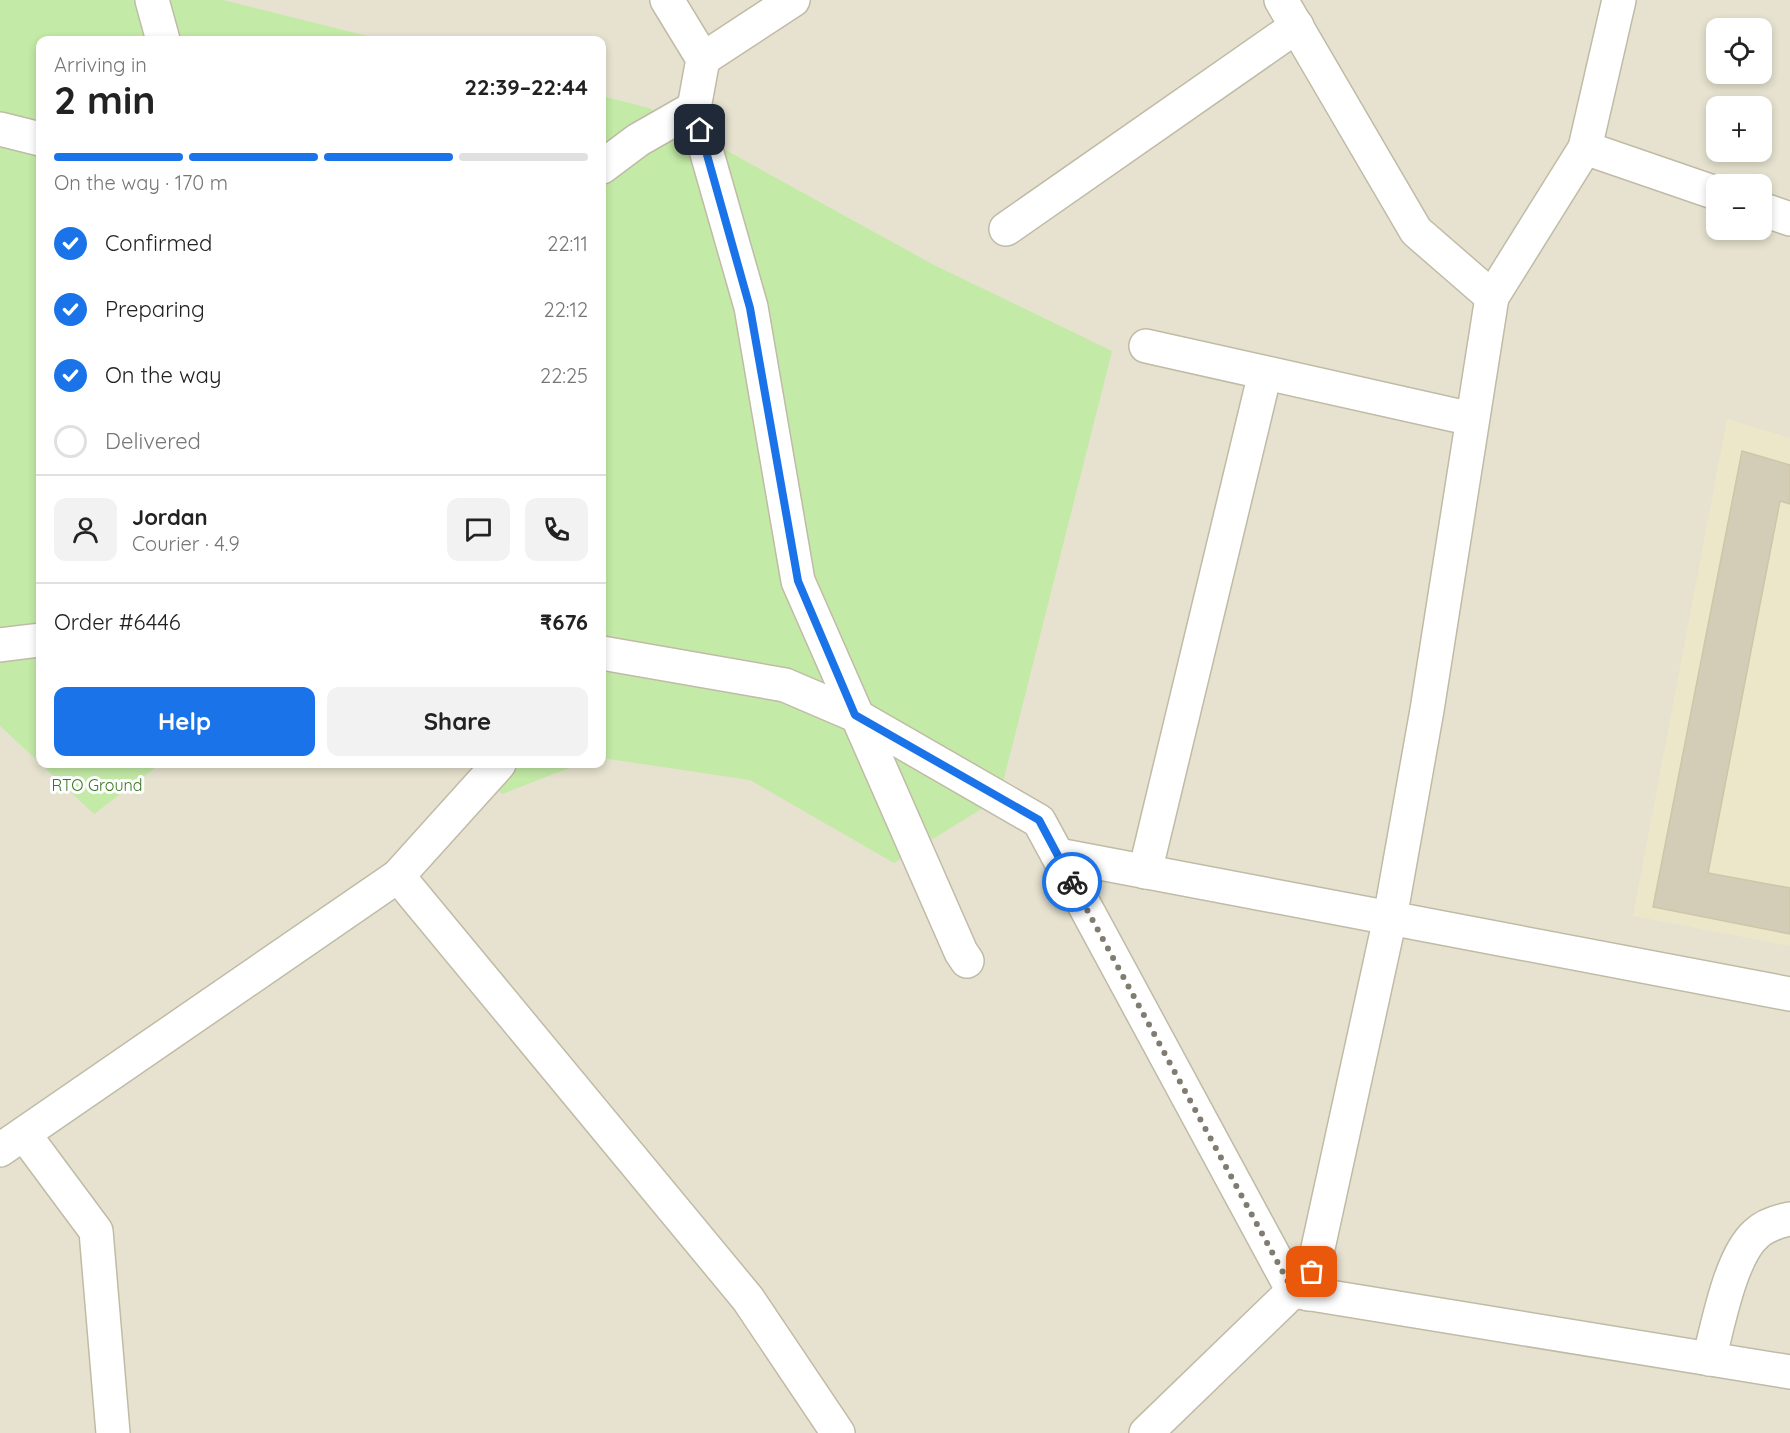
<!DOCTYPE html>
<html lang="en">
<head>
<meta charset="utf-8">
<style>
  :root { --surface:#fff; --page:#f2f2f2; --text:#222; --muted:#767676; --line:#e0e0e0; --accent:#1a73e8 }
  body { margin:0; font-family:Quicksand,sans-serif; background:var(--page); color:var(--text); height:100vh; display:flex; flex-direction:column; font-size:22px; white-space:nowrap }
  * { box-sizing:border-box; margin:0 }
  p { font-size:20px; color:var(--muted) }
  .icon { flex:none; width:33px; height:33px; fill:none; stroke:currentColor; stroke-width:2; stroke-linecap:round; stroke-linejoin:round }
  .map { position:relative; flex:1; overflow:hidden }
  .side { position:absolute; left:36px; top:36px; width:570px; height:732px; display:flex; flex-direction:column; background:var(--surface); border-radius:12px; box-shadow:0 3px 9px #0003 }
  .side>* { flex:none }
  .controls { position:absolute; left:1706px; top:18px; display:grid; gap:12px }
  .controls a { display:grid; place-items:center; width:66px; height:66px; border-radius:12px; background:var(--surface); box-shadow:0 3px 9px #0003; font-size:30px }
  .pin { position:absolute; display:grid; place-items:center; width:51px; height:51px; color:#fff; margin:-26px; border-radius:12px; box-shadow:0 3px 9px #0006 }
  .courier { position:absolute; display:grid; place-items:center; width:60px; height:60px; margin:-30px; border:4px solid #1a73e8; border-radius:50%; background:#fff; color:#222; box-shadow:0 2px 8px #0007 }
  .summary em { font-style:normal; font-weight:700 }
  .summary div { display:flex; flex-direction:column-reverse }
  .summary { display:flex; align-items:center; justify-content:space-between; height:102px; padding:0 18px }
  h1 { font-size:39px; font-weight:700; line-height:45px }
  .bar { display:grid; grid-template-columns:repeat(4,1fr); gap:9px 6px; align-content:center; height:72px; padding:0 18px }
  .bar i { height:8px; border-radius:4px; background:var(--line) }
  .bar .active { background:var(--accent) }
  .bar p { grid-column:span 4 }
  .line { display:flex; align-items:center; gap:15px; padding:0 18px; border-top:2px solid var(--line) }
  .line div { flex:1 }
  .round { display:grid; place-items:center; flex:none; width:63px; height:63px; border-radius:12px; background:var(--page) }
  ol { padding:0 18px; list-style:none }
  li { display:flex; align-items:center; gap:18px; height:66px }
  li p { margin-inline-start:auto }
  li .icon { padding:6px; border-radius:50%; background:var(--accent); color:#fff; stroke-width:4 }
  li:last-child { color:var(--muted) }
  li i { width:33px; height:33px; border:3px solid var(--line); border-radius:50% }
  .action { display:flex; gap:12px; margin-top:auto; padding:12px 18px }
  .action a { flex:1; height:69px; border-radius:12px; background:var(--accent); color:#fff; font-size:24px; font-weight:700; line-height:69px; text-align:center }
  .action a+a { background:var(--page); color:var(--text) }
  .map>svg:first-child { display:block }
</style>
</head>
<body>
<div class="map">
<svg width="1790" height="1433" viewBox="0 0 1790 1433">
  <rect width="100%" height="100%" fill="#f2efe1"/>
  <!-- residential -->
  <path fill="#e6e2cf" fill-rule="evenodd" d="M0,0H1790V1433H0ZM1716,28H1761V74H1716ZM40,40H602V764H40ZM1716,106H1761V152H1716ZM1716,184H1761V230H1716Z"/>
  <!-- education -->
  <polygon fill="#ece7c9" points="1727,419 1790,438 1790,946 1633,916"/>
  <!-- green -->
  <g fill="#c3eaa6">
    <polygon points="0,0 223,0 383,40 40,40 40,763 0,726"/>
    <polygon points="602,96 649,108 934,265 1112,351 999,798 894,863 750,780 602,758"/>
    <polygon points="41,764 160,764 94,814"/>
    <polygon points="472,764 579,764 502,794"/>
  </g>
  <!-- building -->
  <polygon fill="#d3ccb6" stroke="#cfc5a9" stroke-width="1.5" points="1742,451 1790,465 1790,504 1780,501 1708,873 1790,888 1790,934 1653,907"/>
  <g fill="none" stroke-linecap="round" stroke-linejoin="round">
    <!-- minor casing -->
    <g stroke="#c0bba6" stroke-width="36">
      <g id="minor">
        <polyline points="152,0 163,40"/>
        <polyline points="667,0 703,59 694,108 751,307 798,581 961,952 967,961"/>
        <polyline points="1281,0 1416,231 1492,297 1427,710 1390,918 1790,994"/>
        <polyline points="1619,0 1585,148 1716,193"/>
        <polyline points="703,59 793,0"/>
        <polyline points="0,129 40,139"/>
        <polyline points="602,167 638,140 694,108"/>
        <polyline points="1761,209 1790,219"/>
        <polyline points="1006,229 1297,26"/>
        <polyline points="1492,297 1585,148"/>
        <polyline points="1146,346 1472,419"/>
        <polyline points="0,645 40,640"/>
        <polyline points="602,653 785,685 855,715 1039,821 1293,1291 1790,1372"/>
        <polyline points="1058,855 1390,918 1308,1294"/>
        <polyline points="1145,872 1265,373"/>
        <polyline points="398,876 748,1299 838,1433"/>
        <polyline points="24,1134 96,1231 113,1433"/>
        <polyline points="0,1150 398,876 499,764"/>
        <path d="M1709,1359C1718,1326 1730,1257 1756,1234C1764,1226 1779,1221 1790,1219"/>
        <polyline points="1146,1433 1293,1291"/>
      </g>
    </g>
    <!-- minor -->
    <use href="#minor" stroke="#fff" stroke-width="33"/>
  </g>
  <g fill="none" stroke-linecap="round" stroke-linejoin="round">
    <!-- done -->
    <polyline stroke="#807c6f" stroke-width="6" stroke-dasharray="0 10.8" points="1072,882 1293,1291 1308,1294 1312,1272"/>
    <!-- route -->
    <polyline stroke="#1a73e8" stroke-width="8" points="700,130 750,308 798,581 855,715 1039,820 1072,882"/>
  </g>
  <g text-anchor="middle" stroke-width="6" stroke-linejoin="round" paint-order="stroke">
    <!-- park labels -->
    <g font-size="16" fill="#387722" stroke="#fff">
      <text x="97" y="791">RTO Ground</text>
    </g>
  </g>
</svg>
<div class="controls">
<a><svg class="icon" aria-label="locate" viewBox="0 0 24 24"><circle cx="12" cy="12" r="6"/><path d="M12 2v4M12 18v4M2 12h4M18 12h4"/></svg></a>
<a>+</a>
<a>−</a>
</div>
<div class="pin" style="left:1312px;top:1272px;background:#ea580c"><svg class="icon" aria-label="bag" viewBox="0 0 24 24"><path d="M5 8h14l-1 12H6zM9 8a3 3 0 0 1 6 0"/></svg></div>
<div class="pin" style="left:700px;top:130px;background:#1f2937"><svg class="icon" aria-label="home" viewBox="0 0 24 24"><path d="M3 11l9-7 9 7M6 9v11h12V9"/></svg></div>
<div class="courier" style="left:1072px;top:882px"><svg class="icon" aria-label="bike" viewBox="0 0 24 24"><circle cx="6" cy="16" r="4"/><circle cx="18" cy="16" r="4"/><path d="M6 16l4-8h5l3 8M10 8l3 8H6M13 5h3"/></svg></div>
<section class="side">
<div class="summary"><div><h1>2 min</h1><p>Arriving in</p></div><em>22:39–22:44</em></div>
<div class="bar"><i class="active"></i><i class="active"></i><i class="active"></i><i></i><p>On the way · 170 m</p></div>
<ol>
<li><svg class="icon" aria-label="check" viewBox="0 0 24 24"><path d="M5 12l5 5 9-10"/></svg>Confirmed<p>22:11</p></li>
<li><svg class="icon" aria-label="check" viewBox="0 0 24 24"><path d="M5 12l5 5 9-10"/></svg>Preparing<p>22:12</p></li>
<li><svg class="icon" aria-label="check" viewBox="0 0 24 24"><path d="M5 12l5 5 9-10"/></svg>On the way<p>22:25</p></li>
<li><i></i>Delivered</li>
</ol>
<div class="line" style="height:108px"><a class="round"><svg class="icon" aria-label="person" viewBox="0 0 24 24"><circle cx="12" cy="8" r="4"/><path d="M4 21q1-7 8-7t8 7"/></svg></a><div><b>Jordan</b><p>Courier · 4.9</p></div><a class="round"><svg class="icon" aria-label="chat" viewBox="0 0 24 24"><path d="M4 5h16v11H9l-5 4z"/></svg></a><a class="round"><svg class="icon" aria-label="phone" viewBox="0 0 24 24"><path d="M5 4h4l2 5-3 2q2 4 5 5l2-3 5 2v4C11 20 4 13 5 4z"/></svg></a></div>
<div class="line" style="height:78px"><div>Order #6446</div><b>₹676</b></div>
<div class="action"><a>Help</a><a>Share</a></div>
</section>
</div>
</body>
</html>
